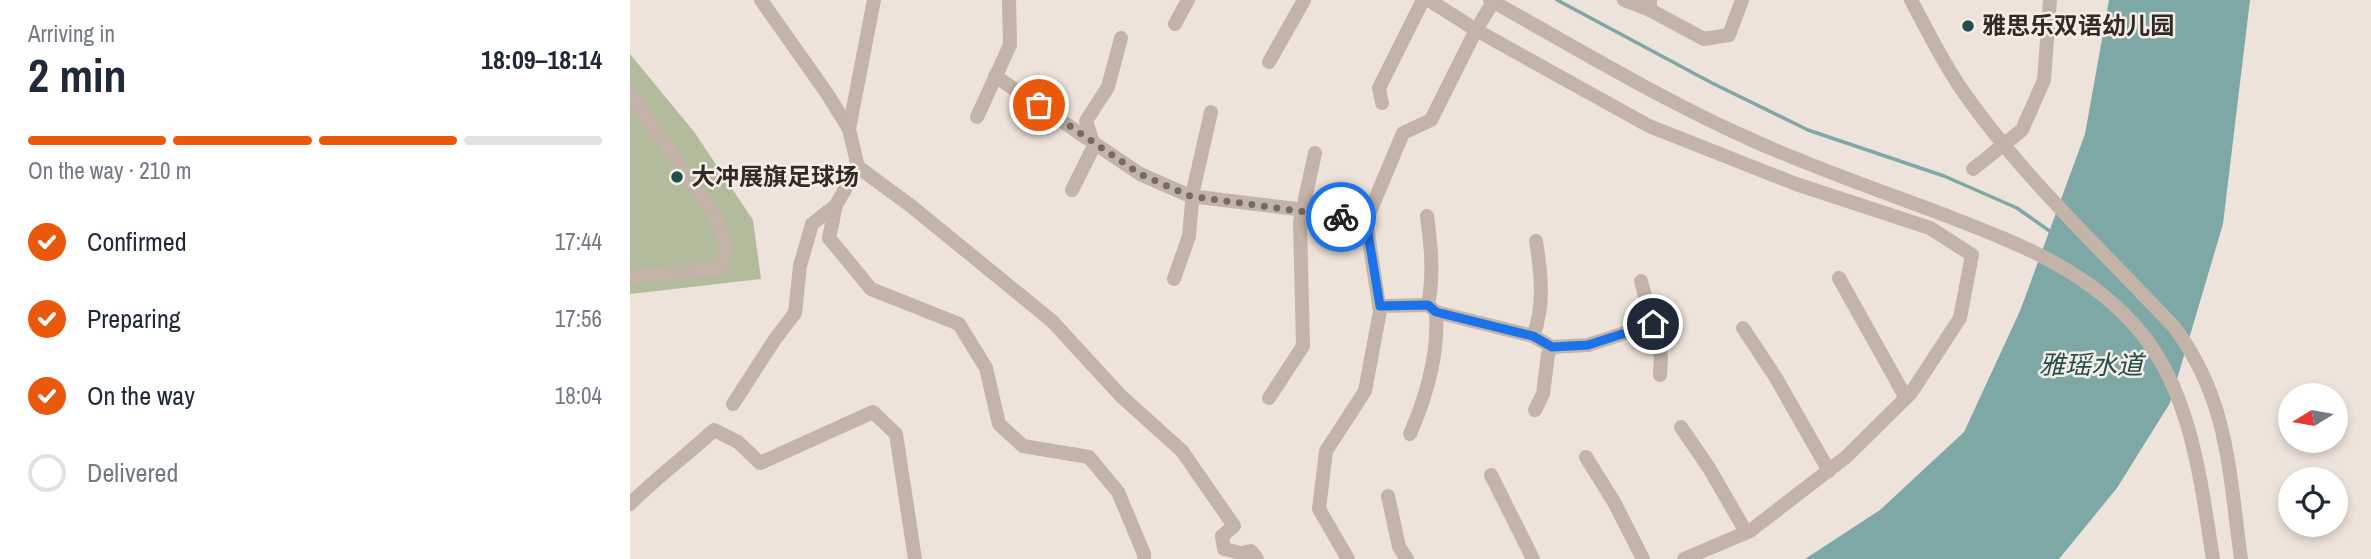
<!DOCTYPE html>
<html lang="en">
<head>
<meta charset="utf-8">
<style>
  :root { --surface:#fff; --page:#f2f2f3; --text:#1f2937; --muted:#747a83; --line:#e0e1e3; --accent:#ea580c }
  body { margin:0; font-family:"Archivo Narrow","Noto Sans SC",sans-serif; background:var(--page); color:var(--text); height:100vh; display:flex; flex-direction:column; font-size:26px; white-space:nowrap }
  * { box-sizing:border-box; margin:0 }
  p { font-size:23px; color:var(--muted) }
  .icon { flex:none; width:38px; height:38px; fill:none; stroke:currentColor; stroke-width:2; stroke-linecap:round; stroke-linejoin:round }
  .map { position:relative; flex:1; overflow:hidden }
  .panel { display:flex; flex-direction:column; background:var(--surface); width:630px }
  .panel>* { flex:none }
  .needle { width:46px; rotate:259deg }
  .tools { position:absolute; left:1648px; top:383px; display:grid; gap:14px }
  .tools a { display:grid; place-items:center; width:70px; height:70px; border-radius:50%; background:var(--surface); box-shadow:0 4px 10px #0003; font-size:35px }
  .pin { position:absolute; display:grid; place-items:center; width:60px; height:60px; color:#fff; margin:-30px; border:4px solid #fff; border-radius:50%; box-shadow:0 2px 7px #0007 }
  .courier { position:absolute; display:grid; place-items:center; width:70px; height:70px; margin:-35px; border:5px solid #1a73e8; border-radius:50%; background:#fff; color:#222; box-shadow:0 2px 9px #0007 }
  .summary em { font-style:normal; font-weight:800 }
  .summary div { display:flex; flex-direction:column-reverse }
  .summary { display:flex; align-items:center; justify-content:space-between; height:119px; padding:0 28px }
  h1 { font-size:46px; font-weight:800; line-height:52px }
  .bar { display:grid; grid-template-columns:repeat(4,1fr); gap:10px 7px; align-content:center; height:84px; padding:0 28px }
  .bar i { height:9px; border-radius:5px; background:var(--line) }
  .bar .current { background:var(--accent) }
  .bar p { grid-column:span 4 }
  ol { padding:0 28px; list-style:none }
  li { display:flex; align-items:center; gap:21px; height:77px }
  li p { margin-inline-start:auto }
  li .icon { padding:7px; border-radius:50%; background:var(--accent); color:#fff; stroke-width:4 }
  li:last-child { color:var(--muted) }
  li i { width:38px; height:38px; border:4px solid var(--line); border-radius:50% }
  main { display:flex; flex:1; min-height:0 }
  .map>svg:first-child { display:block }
</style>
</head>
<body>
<main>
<section class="panel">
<div class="summary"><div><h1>2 min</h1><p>Arriving in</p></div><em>18:09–18:14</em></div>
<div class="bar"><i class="current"></i><i class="current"></i><i class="current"></i><i></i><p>On the way · 210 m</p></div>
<ol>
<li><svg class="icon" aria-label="check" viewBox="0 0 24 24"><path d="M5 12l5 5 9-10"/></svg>Confirmed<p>17:44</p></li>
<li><svg class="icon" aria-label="check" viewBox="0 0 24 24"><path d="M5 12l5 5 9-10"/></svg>Preparing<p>17:56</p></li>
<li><svg class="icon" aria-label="check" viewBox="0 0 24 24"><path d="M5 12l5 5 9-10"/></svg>On the way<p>18:04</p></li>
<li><i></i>Delivered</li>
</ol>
</section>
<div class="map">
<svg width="1741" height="559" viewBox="0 0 1741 559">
  <rect width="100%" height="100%" fill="#eee3db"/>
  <!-- pitch -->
  <polygon fill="#b3bb9d" points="0,54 65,133 123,220 131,279 0,294"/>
  <!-- water -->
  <polygon fill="#7da8a6" points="1479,0 1620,0 1593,224 1540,403 1487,488 1429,559 1175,559 1250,510 1334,432 1390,311 1455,134"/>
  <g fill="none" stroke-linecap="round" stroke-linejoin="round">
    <!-- stream -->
    <polyline stroke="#7da8a6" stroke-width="3.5" points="927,0 1082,83 1178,130 1314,176 1387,208 1421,232"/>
    <!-- minor -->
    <g stroke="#c4b3a8" stroke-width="14">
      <polyline points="131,0 198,95 219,129 228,167 281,206 422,321 491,396 552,451 604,526 592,536 594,549 611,553 621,551 627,559"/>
      <polyline points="799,0 846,30 1019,126 1166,184 1300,228 1342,255 1330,318 1281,393 1216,457 1120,531 1054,559"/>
      <path d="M860,0C946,48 1032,100 1122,140C1186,169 1254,192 1320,217C1392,245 1462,272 1512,334C1562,396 1571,483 1583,559"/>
      <polyline points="994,0 1020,10"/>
      <polyline points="1020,0 1020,10 1074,39 1099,35 1112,0"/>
      <path d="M1281,0C1296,28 1310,57 1328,84C1389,174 1471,249 1545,328C1599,401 1599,473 1611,559"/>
      <polyline points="545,24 558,0"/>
      <polyline points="639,62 674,0"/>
      <polyline points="365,76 510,174 560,196 675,210 736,221"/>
      <polyline points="0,94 84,214 97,248 90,268 0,277"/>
      <polyline points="752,103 749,88 793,0"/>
      <polyline points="347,117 380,45 379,0"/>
      <polyline points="219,129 244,0"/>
      <polyline points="228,167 206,205 199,238 241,289 329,324 356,368 369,424 393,446 459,457 488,492 514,554 514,559"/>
      <polyline points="1343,169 1392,130 1414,80 1420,0"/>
      <polyline points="442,190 464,146 456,121 478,87 491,38"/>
      <path d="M797,216C801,246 804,274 798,305"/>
      <polyline points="1209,278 1276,398"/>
      <polyline points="544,279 559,236 563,191 581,112"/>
      <polyline points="1011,281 1031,357 1030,375"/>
      <polyline points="749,306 798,305 806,312 903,336 922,347 958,345 1023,324"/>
      <polyline points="1113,328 1146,378 1199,471"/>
      <path d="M903,336C915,307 911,272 906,241"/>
      <polyline points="639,398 673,346 670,222 685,153"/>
      <polyline points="103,404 145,339 165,313 170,266 182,224 205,206"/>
      <polyline points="905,410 913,394 918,354 922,347"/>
      <polyline points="1051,427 1079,468 1116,532"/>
      <path d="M780,434C797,395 809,354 806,312"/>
      <polyline points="956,457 984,502 1013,559"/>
      <polyline points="861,475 903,559"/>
      <polyline points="758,496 769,547 777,559"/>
      <path d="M0,504C27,477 57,455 84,430L108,442L130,463L243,412L266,434L285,559"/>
      <polyline points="718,559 689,509 696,451 735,391 750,311 736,221 773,133 801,120 846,30 863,2"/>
    </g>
  </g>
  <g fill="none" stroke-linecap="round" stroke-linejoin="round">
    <!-- done -->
    <polyline stroke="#746b66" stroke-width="7" stroke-dasharray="0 12.6" points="409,105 510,174 560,196 711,217"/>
    <!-- route -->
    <polyline stroke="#1a73e8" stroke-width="9" points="711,217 736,221 750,306 798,305 806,312 903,336 922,347 958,345 1023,324"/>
  </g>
  <!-- markers -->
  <g fill="#224f4e" stroke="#f6eee6" stroke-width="2.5">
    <circle cx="1338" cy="26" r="7"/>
    <circle cx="47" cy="177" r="7"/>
  </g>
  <g text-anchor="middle" stroke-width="5" stroke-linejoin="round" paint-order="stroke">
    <!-- poi labels -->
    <g font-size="24" font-weight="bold" fill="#322a27" stroke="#f6eee6" text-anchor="start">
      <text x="1352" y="34">雅思乐双语幼儿园</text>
      <text x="61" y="185">大冲展旗足球场</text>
    </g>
    <!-- water labels -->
    <g font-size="26" font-style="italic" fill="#224f4e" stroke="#f6eee6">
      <text x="1461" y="374">雅瑶水道</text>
    </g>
  </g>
</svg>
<div class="tools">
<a><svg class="needle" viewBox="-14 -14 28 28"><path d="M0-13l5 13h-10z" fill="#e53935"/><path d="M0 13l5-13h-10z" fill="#747a83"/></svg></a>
<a><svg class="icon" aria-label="locate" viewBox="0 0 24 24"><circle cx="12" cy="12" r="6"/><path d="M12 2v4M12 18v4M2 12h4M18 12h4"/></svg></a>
</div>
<div class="pin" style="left:409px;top:105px;background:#ea580c"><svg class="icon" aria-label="bag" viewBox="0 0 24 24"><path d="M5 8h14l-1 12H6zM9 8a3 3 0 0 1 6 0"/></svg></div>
<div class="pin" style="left:1023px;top:324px;background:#1f2937"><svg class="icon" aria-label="home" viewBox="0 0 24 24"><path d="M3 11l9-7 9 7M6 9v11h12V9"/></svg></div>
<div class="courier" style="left:711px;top:217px"><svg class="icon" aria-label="bike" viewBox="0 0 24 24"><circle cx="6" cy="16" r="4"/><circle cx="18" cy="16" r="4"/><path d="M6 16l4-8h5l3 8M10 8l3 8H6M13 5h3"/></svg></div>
</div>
</main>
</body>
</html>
